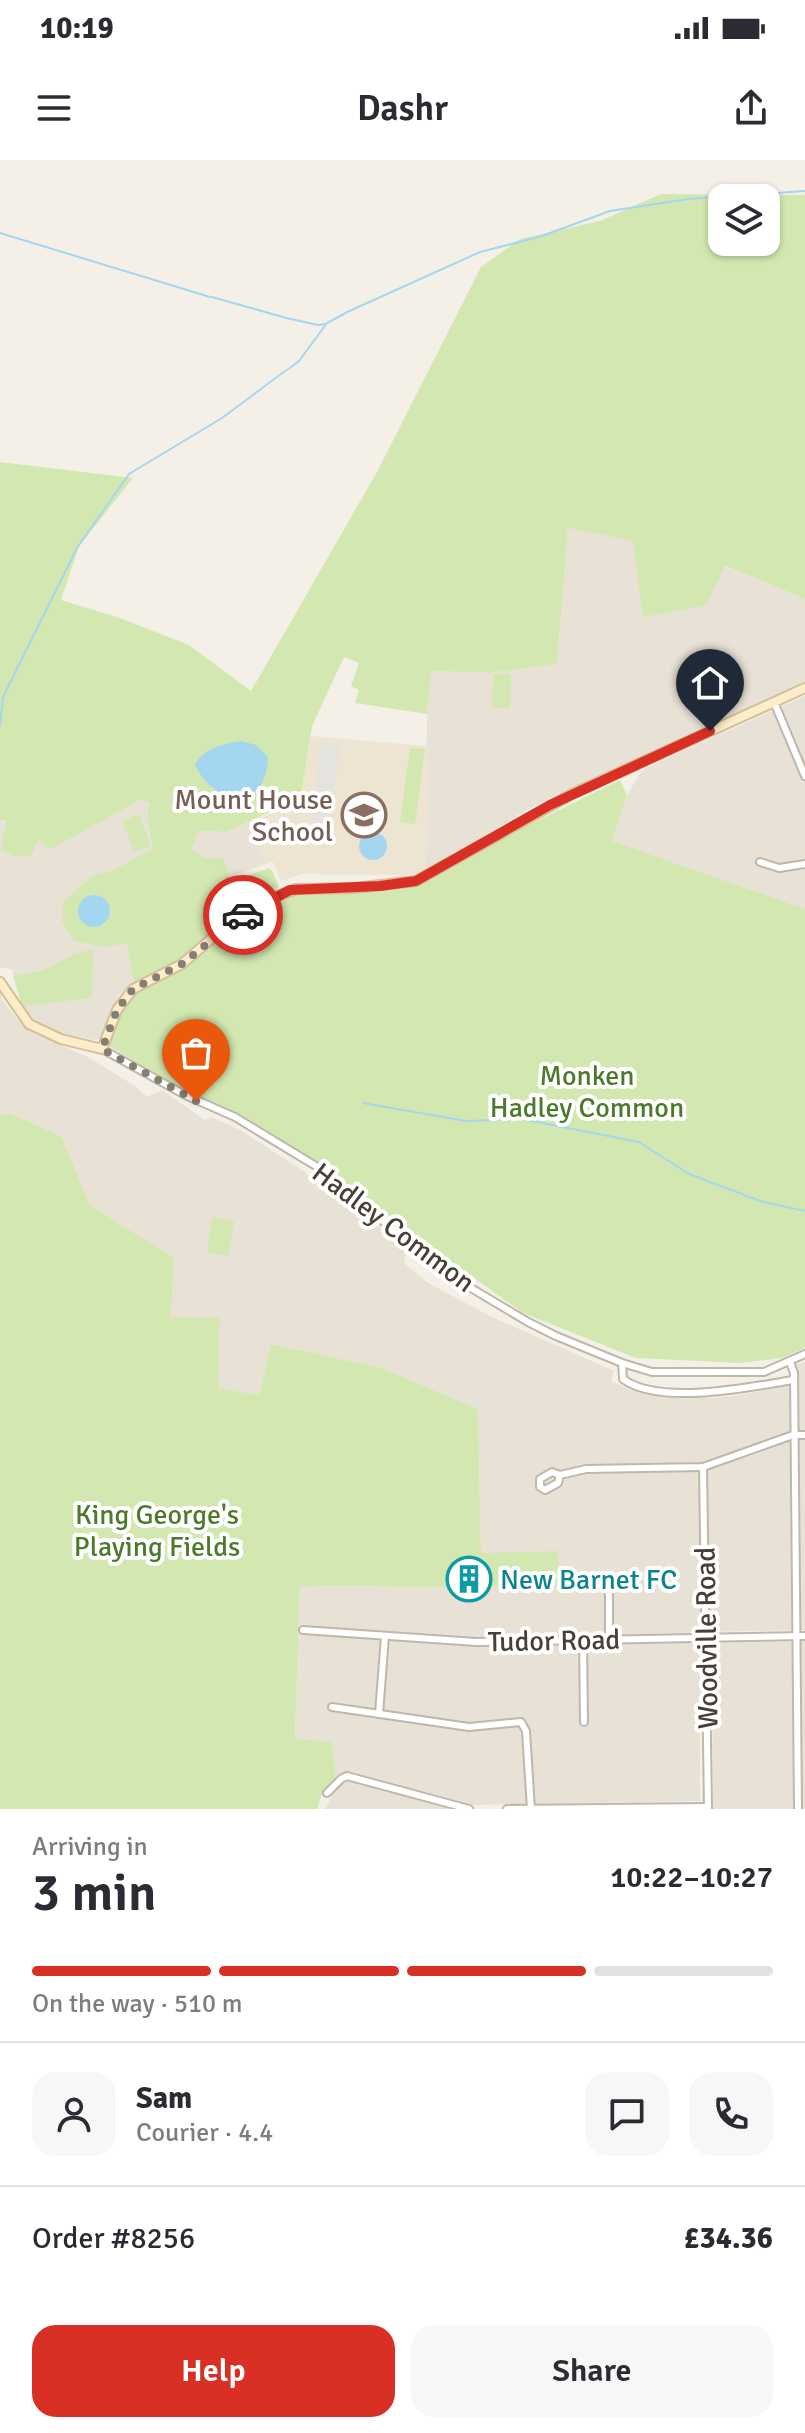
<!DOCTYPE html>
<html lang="en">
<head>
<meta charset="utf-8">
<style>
  :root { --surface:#fff; --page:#f7f7f7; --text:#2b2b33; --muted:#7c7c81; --line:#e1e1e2; --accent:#d93025 }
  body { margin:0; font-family:Signika,sans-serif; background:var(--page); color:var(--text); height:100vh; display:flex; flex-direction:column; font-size:30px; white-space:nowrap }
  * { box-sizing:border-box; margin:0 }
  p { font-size:26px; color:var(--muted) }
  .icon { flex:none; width:44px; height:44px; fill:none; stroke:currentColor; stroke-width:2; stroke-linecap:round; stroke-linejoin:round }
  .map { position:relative; height:1649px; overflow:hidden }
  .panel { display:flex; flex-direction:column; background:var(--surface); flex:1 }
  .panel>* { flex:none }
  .buttons { position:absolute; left:708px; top:24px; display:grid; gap:16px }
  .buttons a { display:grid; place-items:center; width:72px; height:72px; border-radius:16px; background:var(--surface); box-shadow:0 2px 6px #0004; font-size:40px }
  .pin { position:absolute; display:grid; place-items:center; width:68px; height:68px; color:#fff; margin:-82px -34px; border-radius:50% 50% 50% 0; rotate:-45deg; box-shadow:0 0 8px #0007 }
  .pin .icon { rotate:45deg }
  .courier { position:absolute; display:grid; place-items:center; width:80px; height:80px; margin:-40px; border:6px solid #d93025; border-radius:50%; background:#fff; color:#222; box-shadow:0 2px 10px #0007 }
  .head em { font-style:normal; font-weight:600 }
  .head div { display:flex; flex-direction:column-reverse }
  .head { display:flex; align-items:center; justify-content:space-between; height:136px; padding:0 32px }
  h1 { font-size:52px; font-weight:600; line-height:60px }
  .bar { display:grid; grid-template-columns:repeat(4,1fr); gap:12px 8px; align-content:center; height:96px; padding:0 32px }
  .bar i { height:10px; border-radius:6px; background:var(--line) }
  .bar .selected { background:var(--accent) }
  .bar p { grid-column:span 4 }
  .line { display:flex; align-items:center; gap:20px; padding:0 32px; border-top:2px solid var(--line) }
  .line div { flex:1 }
  .round { display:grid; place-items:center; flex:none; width:84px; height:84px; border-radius:24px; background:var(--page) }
  .cta { display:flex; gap:16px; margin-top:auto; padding:16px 32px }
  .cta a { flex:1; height:92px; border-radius:24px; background:var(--accent); color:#fff; font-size:32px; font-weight:600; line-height:92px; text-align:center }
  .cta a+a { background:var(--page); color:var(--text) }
  .status { display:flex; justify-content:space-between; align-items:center; height:56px; padding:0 40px; background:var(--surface); direction:ltr }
  .status svg { height:22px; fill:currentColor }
  header { display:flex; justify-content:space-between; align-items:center; height:104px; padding:0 32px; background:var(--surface); font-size:36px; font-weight:600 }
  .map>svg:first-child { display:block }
</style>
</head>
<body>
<div class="status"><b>10:19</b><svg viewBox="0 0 49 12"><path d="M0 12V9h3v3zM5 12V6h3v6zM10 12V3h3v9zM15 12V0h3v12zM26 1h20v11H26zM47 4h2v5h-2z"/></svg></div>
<header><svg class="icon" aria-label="menu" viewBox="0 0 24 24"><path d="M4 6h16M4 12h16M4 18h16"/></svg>Dashr<svg class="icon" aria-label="share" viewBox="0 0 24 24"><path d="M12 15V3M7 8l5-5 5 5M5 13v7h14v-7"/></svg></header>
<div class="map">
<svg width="805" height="1649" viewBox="0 0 805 1649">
  <rect width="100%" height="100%" fill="#f4f0e8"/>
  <!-- residential -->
  <g fill="#e8e1d6">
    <polygon points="568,367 633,381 724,406 805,439 805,523 582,623 523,652 449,699 426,708 427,554 430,511 488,513 557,504"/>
    <polygon points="805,536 805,749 611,681 627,635 642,610"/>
    <polygon points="141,640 149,641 147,657 154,688 113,710 92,716 106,787 127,782 134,822 118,836 101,878 94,880 46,870 35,863 22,846 43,841 74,794 42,811 13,816 13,810 0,807 0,659 39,678"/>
    <polygon points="249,662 266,704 234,715 232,721 192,689 199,669 227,672"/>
    <polygon points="0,831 3,834 1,838 17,859 33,873 86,896 135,926 147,937 162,930 205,960 211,957 240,970 299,1008 403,1084 407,1090 404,1103 428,1123 492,1157 614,1211 611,1221 630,1230 659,1235 710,1238 734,1236 798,1224 797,1204 805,1202 805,1470 700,1472 700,1641 473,1645 352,1612 336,1616 331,1582 295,1580 300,1426 484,1427 558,1423 558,1392 481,1394 478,1249 382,1208 271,1184 259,1235 217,1228 220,1159 171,1158 174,1098 90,1045 61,976 9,953 0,956"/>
    <polygon points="805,1481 805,1649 713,1649 712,1483"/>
    <polygon points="346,1621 351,1621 450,1649 325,1649 337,1627"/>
  </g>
  <!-- education -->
  <polygon fill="#ede4d2" points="311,576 427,586 426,708 416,715 302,714 281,721 273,702 266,704 249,662 300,643"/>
  <!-- green -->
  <g fill="#d3e8b1" fill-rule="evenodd">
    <path d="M661,34L805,35V439L725,406L706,445L643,457L633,381L568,368L557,504L488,513L431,511L427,554L355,543L359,530L351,526L359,503L344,497L312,566L300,643L268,653L227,672L199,670L192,689L204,698H223L232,721L269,708L273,712L279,727L247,744L180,799L134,822L127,783L106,787L74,781L62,761L63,742L92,716L113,710L153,688L147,657L149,642L140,640L51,689L45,687L39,679L31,696H14L1,690L6,661L0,659V302L133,318L79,386L61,440L120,458L189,485L251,531L377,312L481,107L520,79L600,61ZM722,38H766V82H722ZM101,737L111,752L104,765L93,767L85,738Z"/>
    <polygon points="493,514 511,514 510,548 492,548"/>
    <polygon points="410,588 425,589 415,664 400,662"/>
    <polygon points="620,620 627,635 612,681 805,749 805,1188 782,1198 740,1203 636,1198 523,1153 343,1024 321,1005 233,952 186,932 109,886 118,857 132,834 270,742 300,731 358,731 419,725 527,666"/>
    <polygon points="139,654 151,686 134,692 122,661"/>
    <polygon points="93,789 92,838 22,846 13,816 42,811 74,794"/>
    <polygon points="9,953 61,976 90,1045 174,1098 171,1157 220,1158 218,1228 259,1235 271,1184 382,1208 478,1249 481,1393 558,1391 558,1423 484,1427 300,1426 295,1579 331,1582 336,1616 323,1630 317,1649 0,1649 0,956"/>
    <polygon points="212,1057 234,1061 228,1096 207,1093"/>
  </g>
  <!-- parking -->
  <polygon fill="#e5e3e0" points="321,582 340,586 326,668 311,666"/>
  <!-- water -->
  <g fill="#a5d6f0">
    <path d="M241,581L256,585L268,597C267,653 214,646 195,605C202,589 225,583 241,581Z"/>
    <circle cx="373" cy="686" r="14"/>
    <circle cx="94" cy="751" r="16"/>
    <path d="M196,898C212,898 213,910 210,923L202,929L194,926L188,915V905Z"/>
  </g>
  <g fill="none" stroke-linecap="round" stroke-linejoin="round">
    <!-- stream -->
    <g stroke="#a5d6f0" stroke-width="2">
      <polyline points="0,73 210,137"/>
      <polyline points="212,137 290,159"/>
      <polyline points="345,153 480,92 539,77 610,51 688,39 805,31"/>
      <polyline points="291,159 318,165 325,164"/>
      <polyline points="287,210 299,201 327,163 344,154"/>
      <polyline points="0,566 3,537 77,388 129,314 222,258 285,211"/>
      <polyline points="363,943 466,961 522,959 639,982 689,1014 760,1041 805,1051"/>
    </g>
    <!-- street casing -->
    <g stroke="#bfb7ab" stroke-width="10">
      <g id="street">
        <polyline points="774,542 805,616"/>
        <polyline points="760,702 779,708 805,704"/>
        <polyline points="102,889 185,935 235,957 324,1011 439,1109 528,1162 556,1176 622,1203 652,1212 764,1212 805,1194"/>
        <polyline points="790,1202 794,1213 798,1649"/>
        <path d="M622,1203L623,1219C659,1246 751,1227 793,1220"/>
        <polyline points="703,1307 708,1649"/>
        <polyline points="560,1315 558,1323 545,1330 540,1327 540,1319 552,1312 560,1315 586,1309 703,1307 793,1275 805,1275"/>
        <polyline points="588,1421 607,1428 609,1435 609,1479"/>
        <polyline points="303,1470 476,1482 805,1476"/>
        <polyline points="583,1479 584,1562"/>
        <polyline points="332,1547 469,1567 521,1562 526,1571 531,1649"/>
        <polyline points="379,1554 385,1476"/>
        <polyline points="327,1633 341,1619 347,1616 469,1649"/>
        <polyline points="507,1649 708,1647"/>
      </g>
    </g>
    <!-- secondary casing -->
    <g stroke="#d3c099" stroke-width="12">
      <polyline id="secondary" points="0,822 29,864 61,879 102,889 117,850 133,829 182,804 219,772 269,739 296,729 354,728 416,721 572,634 805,528"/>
    </g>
    <!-- street -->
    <use href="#street" stroke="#fff" stroke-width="6"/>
    <!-- secondary -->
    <use href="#secondary" stroke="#feedc8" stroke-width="8"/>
  </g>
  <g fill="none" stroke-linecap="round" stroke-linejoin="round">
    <!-- done -->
    <polyline stroke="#847e75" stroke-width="8" stroke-dasharray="0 14.4" points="196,941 102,889 117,850 133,829 182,804 243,755"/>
    <!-- route -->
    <polyline stroke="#d93025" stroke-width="10" points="243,755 290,730 380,726 416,721 550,645 710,571"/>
  </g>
  <!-- icons -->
  <defs>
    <g id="school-ring" transform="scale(2.3)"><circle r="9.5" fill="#fff" stroke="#8d6e63" stroke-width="1.5"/><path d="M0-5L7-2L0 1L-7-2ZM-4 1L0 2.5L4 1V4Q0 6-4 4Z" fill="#8d6e63"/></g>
    <g id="building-ring" transform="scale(2.3)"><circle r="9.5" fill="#fff" stroke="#0f9aa8" stroke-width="1.5"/><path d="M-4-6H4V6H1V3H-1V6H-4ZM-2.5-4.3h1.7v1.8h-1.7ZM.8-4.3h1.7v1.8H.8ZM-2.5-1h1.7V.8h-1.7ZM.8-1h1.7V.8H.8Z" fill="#0f9aa8"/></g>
  </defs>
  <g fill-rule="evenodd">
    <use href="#school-ring" x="364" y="655"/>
    <use href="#building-ring" x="469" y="1419"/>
  </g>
  <g text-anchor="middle" stroke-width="8" stroke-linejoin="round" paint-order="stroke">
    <!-- education labels -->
    <g font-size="28" fill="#785e54" stroke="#fff" text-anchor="end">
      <text x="333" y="649">Mount House<tspan x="333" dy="32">School</tspan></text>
    </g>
    <!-- park labels -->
    <g font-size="28" fill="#4d792a" stroke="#fff">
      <text x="587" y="925">Monken<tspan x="587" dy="32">Hadley Common</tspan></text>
      <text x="157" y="1364">King George's<tspan x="157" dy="32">Playing Fields</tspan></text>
    </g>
    <!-- street labels -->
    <g font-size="28" fill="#474037" stroke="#fff">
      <text transform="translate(394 1067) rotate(37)" y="10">Hadley Common</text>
      <text transform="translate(706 1478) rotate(-91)" y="10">Woodville Road</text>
      <text transform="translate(554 1480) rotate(-1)" y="10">Tudor Road</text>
    </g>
    <!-- culture labels -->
    <g font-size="28" fill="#0d838f" stroke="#fff" text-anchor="start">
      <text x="500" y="1429">New Barnet FC</text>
    </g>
  </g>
</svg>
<div class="buttons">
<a><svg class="icon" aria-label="layers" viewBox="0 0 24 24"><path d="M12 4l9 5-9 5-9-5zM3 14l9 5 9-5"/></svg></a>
</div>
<div class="pin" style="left:196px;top:941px;background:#ea580c"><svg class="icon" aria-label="bag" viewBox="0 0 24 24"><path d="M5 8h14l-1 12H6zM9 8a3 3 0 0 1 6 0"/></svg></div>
<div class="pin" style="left:710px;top:571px;background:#1f2937"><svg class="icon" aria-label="home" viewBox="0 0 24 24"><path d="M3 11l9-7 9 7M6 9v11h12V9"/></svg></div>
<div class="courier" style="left:243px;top:755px"><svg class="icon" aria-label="car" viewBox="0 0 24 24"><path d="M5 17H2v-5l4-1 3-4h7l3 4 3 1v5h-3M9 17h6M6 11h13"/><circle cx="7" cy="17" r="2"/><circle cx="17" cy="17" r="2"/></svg></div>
</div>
<section class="panel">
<div class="head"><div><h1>3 min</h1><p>Arriving in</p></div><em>10:22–10:27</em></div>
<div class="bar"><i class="selected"></i><i class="selected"></i><i class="selected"></i><i></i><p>On the way · 510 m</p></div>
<div class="line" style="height:144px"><a class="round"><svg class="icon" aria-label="person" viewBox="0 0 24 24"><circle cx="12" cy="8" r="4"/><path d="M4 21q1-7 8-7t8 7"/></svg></a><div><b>Sam</b><p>Courier · 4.4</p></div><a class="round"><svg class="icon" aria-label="chat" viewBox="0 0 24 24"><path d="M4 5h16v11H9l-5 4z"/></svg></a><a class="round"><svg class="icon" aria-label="phone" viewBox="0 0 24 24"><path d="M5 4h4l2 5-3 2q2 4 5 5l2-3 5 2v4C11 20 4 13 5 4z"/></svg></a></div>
<div class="line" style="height:104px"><div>Order #8256</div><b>£34.36</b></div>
<div class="cta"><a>Help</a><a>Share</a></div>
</section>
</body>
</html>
